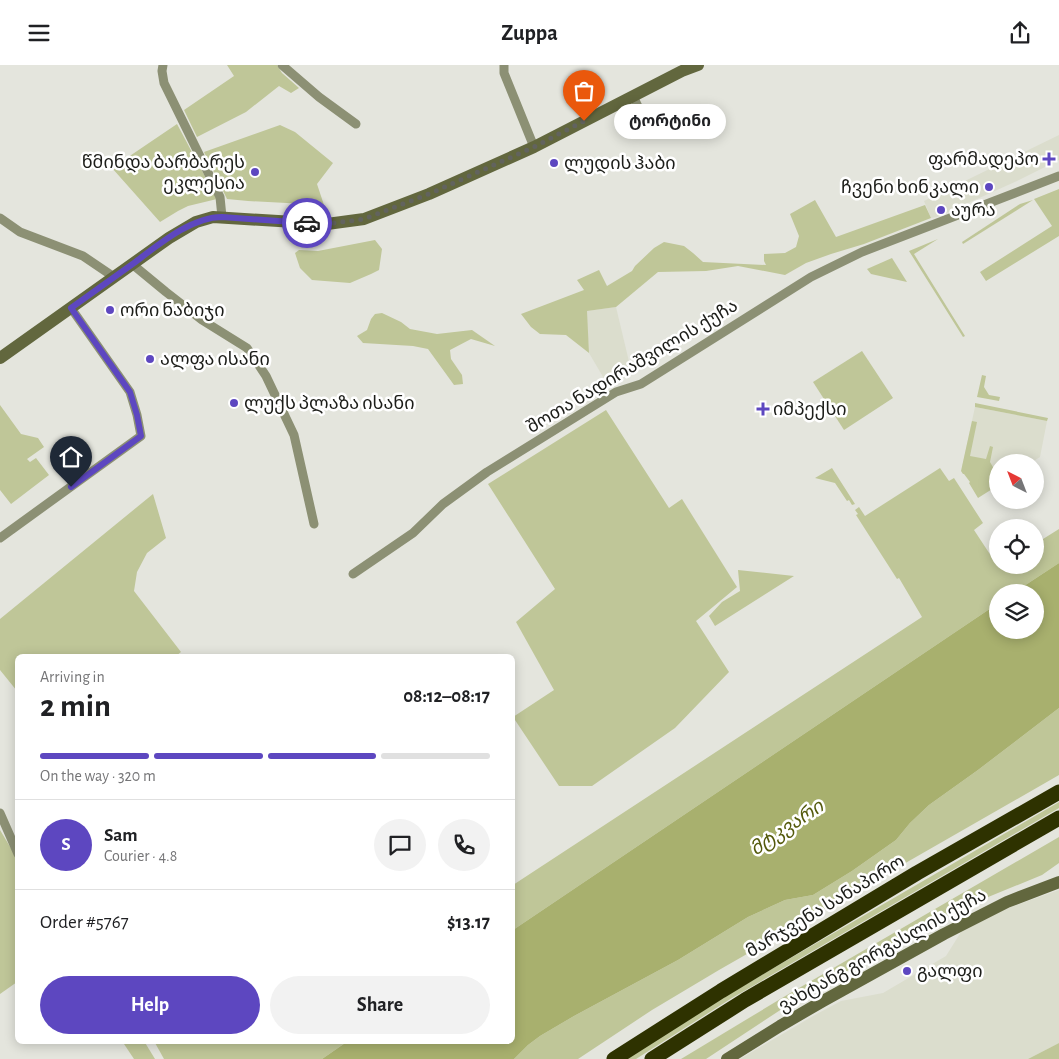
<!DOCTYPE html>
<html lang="en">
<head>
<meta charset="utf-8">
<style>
  :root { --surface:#fff; --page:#f2f2f2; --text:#202124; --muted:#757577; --line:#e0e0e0; --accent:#5d47c0 }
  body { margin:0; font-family:"Alegreya Sans","Noto Sans Georgian",sans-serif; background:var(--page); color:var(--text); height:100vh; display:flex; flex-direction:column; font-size:19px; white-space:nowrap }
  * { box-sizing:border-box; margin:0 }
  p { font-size:16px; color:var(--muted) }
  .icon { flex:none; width:28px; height:28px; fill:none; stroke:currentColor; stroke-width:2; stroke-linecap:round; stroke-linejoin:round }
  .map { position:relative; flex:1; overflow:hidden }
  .details { position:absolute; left:15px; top:589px; width:500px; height:390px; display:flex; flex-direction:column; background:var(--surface); border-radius:8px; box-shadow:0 2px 12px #0003 }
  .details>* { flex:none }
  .needle { width:32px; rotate:318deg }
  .tools { position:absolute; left:989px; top:389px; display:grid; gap:10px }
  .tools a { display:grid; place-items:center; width:55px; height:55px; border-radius:50%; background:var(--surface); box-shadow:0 2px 12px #0003; font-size:25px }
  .pin { position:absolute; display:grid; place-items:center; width:42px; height:42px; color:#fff; margin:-51px -21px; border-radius:50% 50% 50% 0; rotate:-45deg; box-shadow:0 0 5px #0007 }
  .pin .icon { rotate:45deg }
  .courier { position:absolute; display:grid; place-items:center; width:50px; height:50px; margin:-25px; border:4px solid #5d47c0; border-radius:50%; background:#fff; color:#222; box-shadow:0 1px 6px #0007 }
  .bubble { position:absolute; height:35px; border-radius:18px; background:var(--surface); box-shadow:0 2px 12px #0003; font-size:16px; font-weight:700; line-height:35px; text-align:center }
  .overview em { font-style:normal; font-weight:700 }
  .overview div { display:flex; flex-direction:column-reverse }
  .overview { display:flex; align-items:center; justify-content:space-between; height:85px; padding:0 25px }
  h1 { font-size:32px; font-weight:700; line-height:38px }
  .bar { display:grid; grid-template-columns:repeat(4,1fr); gap:8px 5px; align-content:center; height:60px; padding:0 25px }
  .bar i { height:6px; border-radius:4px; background:var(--line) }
  .bar .active { background:var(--accent) }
  .bar p { grid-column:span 4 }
  .line { display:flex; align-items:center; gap:12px; padding:0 25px; border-top:1px solid var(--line) }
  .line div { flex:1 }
  .round { display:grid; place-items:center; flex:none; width:52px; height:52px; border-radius:26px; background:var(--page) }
  .button { display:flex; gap:10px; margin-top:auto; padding:10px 25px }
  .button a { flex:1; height:58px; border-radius:30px; background:var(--accent); color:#fff; font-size:20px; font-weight:700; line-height:58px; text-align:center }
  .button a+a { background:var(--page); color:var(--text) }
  header { display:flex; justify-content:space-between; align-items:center; height:65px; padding:0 25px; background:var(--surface); font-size:22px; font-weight:700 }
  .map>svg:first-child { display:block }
</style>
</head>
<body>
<header><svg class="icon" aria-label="menu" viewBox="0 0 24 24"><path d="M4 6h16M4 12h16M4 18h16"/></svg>Zuppa<svg class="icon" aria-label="share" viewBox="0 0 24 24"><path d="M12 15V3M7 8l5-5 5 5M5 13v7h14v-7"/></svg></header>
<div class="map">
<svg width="1059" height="994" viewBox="0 0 1059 994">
  <rect width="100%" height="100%" fill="#e4e5dd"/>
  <!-- built -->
  <g fill="#dbddcd">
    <polygon points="1059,70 1059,95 1017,116 937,152 931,153 924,136"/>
    <polygon points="616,242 631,305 609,322 589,288 586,246"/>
    <polygon points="975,342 1047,356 1040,392 1032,397 998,398 997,420 962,402"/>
    <polygon points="1059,825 1059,978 1028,994 740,994 813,951 841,936 883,928 946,891 961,867 1005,844"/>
  </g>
  <!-- green -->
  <g fill="#bfc698">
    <polygon points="227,0 277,0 282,8 299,23 291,28 279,21 246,47 197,72 184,45 234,11"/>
    <polygon points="177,59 217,134 188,141 178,146 160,157 112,103"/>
    <polygon points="280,60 295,67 333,98 317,119 324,140 248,136 227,134 204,87"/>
    <polygon points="1059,124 1059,171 986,216 980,207 1052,161 1034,134"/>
    <polygon points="815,135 836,172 925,140 931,153 864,179 831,189 806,198 785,210 738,201 706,206 658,207 616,242 587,246 589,288 566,270 540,269 531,262 521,249 584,225 577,215 599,205 607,221 632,206 635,201 654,183 664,177 684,181 693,188 703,197 766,200 764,196 764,189 785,188 796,182 799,171 790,149"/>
    <polygon points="1033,135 963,179 962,177 1020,139"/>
    <polygon points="938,174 914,189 965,271 963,272 909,186"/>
    <polygon points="375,175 382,184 379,205 371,209 350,218 312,215 300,203 295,188 299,185 318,186"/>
    <polygon points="892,193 907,217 871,209 867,204"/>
    <polygon points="382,248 401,257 410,264 437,269 472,265 495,281 471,274 450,285 451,294 462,310 463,319 454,320 428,284 413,281 363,278 357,271 367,265 371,254 375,249"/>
    <polygon points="862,286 893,333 844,365 813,317"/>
    <polygon points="982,310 986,311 984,322 989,330 1000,332 999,336 977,332"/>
    <polygon points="975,338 1048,353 1047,356 975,342"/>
    <polygon points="0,340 21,369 38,373 44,382 27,394 30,397 36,393 49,410 11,439 0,425"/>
    <polygon points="606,345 669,443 682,434 737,522 696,556 729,607 675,663 592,721 559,721 513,652 554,625 516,557 555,524 488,419"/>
    <polygon points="972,356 977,357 970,391 986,394 990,381 993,382 990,397 997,409 997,421 978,433 969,418 970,417 964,409 963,409 961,406"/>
    <polygon points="832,403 855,439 852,440 849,435 847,436 835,418 815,413"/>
    <polygon points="940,403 949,416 954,413 983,458 974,465 999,503 1003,500 1035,500 1035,479 1059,464 1059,498 1015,527 998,528 997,539 513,865 513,820 922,552 899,513 897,514 856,450 858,449 855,445 859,442 865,451"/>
    <polygon points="153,429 166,473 147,488 137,507 134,526 181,587 176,591 18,591 17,626 0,605 0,554"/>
    <polygon points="738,505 794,511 715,561 709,551 722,537 740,526"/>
    <polygon points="1059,643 1059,710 719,905 652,945 578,994 514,994 528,980 540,971 574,951 678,895 748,852 785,835 813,830 852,806 896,775 910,758 929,740 978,705"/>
    <polygon points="1059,737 1059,743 732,933 636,994 625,994 729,929"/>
    <polygon points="0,765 18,795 17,917 0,929"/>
    <polygon points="1059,772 1059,798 1042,810 959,844 797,934 706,994 681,994 787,930"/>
    <polygon points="122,976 144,976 155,994 134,994"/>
    <polygon points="154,976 348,976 322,994 164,994"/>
    <polygon points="1059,978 1059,994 1028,994"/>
  </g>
  <!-- water -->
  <polygon fill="#a8b06e" points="1059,498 1059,643 978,705 929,740 910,758 896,775 852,806 813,830 785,835 748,852 678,895 574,951 540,971 528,980 514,994 322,994 348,976 512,976 513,865 997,539 998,565 1035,565 1035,528 1015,527"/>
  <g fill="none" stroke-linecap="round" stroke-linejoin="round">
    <!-- street -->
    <g stroke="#8c9074" stroke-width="9">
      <polyline points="163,0 162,6 164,18 220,132 222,152"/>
      <polyline points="282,0 319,32 356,59"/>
      <polyline points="504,0 504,8 534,82"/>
      <polyline points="633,31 648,63"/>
      <polyline points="0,153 20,167 83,191 114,212"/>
      <polyline points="132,199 166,227 202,255 247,283 254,293 266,311 294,370 314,459"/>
      <polyline points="0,473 141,371 137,350 130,327 71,243"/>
      <polyline points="353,509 413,468 443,439 487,407 616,327 641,319 811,212 862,187 1059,111"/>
      <polyline points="0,748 18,789"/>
    </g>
    <!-- secondary -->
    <g stroke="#62673e" stroke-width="12">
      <polyline points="0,293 169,173 196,157 213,152 327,159 364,154 429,129 534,82 682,6 698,0"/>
      <polyline points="727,994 780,961 823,936 944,869 1007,837 1059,817"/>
    </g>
    <!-- highway -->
    <g stroke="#2e3200" stroke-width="15">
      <polyline points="614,994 721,926 917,808 1059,727"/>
      <polyline points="652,994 745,935 1059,753"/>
    </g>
  </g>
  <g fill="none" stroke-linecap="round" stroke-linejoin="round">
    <!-- done -->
    <polyline stroke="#62635e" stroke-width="5" stroke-dasharray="0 9" points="307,158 327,159 364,154 429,129 534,82 584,56"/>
    <!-- route -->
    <path stroke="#5d47c0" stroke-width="6" d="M71,422L141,371L137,350L130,327L71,243C92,228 113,213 134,198C158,180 191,152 222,152L307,158"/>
  </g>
  <!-- markers -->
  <g fill="#5d47c0" stroke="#fff" stroke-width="2">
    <path d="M1046.5 86.5h5v5h5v5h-5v5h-5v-5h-5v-5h5z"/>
    <circle cx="554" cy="98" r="5"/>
    <circle cx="255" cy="107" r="5"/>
    <circle cx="989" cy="122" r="5"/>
    <circle cx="941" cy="145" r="5"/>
    <circle cx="110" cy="245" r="5"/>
    <circle cx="150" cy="294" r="5"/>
    <circle cx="234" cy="338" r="5"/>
    <path d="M760.5 336.5h5v5h5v5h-5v5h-5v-5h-5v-5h5z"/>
    <circle cx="907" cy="906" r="5"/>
  </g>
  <g text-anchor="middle" stroke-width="5" stroke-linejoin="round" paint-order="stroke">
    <!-- poi labels -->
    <g font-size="18" fill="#1c1d19" stroke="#fff" text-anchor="start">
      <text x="1039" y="100" text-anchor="end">ფარმადეპო</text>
      <text x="245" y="103" text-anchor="end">წმინდა ბარბარეს<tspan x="245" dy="21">ეკლესია</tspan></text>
      <text x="564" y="104">ლუდის ჰაბი</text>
      <text x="979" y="128" text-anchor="end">ჩვენი ხინკალი</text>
      <text x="951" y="151">აურა</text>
      <text x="120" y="251">ორი ნაბიჯი</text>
      <text x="160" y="300">ალფა ისანი</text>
      <text x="244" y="344">ლუქს პლაზა ისანი</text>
      <text x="773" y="350">იმპექსი</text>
      <text x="917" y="912">გალფი</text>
    </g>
    <!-- street labels -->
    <g font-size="18" fill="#1c1d19" stroke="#fff">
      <text transform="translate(632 301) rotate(-31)" y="6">შოთა ნადირაშვილის ქუჩა</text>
      <text transform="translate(825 841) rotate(-31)" y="6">მარჯვენა სანაპირო</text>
      <text transform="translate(882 885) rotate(-29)" y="6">ვახტანგ გორგასლის ქუჩა</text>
    </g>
    <!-- water labels -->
    <g font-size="19" font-style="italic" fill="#545a0c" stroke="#fff">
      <text transform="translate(786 762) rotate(-34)" y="7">მტკვარი</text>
    </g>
  </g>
</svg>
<div class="tools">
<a><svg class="needle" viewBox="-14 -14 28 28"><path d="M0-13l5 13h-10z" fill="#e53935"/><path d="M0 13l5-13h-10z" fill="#757577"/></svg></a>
<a><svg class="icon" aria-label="locate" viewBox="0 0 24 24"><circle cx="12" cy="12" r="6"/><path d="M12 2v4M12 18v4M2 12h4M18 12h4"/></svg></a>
<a><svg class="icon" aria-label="layers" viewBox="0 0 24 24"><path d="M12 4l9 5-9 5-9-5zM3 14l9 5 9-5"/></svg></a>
</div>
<div class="pin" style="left:584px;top:56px;background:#ea580c"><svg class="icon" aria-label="bag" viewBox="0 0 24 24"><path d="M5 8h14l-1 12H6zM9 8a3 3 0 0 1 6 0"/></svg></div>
<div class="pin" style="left:71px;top:422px;background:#1f2937"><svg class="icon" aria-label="home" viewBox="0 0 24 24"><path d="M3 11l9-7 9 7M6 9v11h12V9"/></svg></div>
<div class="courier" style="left:307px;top:158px"><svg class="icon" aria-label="car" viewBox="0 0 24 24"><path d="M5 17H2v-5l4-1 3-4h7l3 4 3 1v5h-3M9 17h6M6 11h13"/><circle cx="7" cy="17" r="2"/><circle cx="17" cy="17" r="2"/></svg></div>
<div class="bubble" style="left:614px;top:39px;width:112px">ტორტინი</div>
<section class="details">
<div class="overview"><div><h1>2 min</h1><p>Arriving in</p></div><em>08:12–08:17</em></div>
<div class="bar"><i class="active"></i><i class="active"></i><i class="active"></i><i></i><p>On the way · 320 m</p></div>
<div class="line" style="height:90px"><b class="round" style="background:var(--accent);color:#fff">S</b><div><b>Sam</b><p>Courier · 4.8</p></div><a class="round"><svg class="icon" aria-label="chat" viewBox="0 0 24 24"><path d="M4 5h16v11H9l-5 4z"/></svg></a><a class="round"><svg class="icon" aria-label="phone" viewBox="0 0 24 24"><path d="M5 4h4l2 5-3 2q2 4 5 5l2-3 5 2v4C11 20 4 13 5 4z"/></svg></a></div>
<div class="line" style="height:65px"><div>Order #5767</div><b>$13.17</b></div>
<div class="button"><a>Help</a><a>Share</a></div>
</section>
</div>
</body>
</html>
